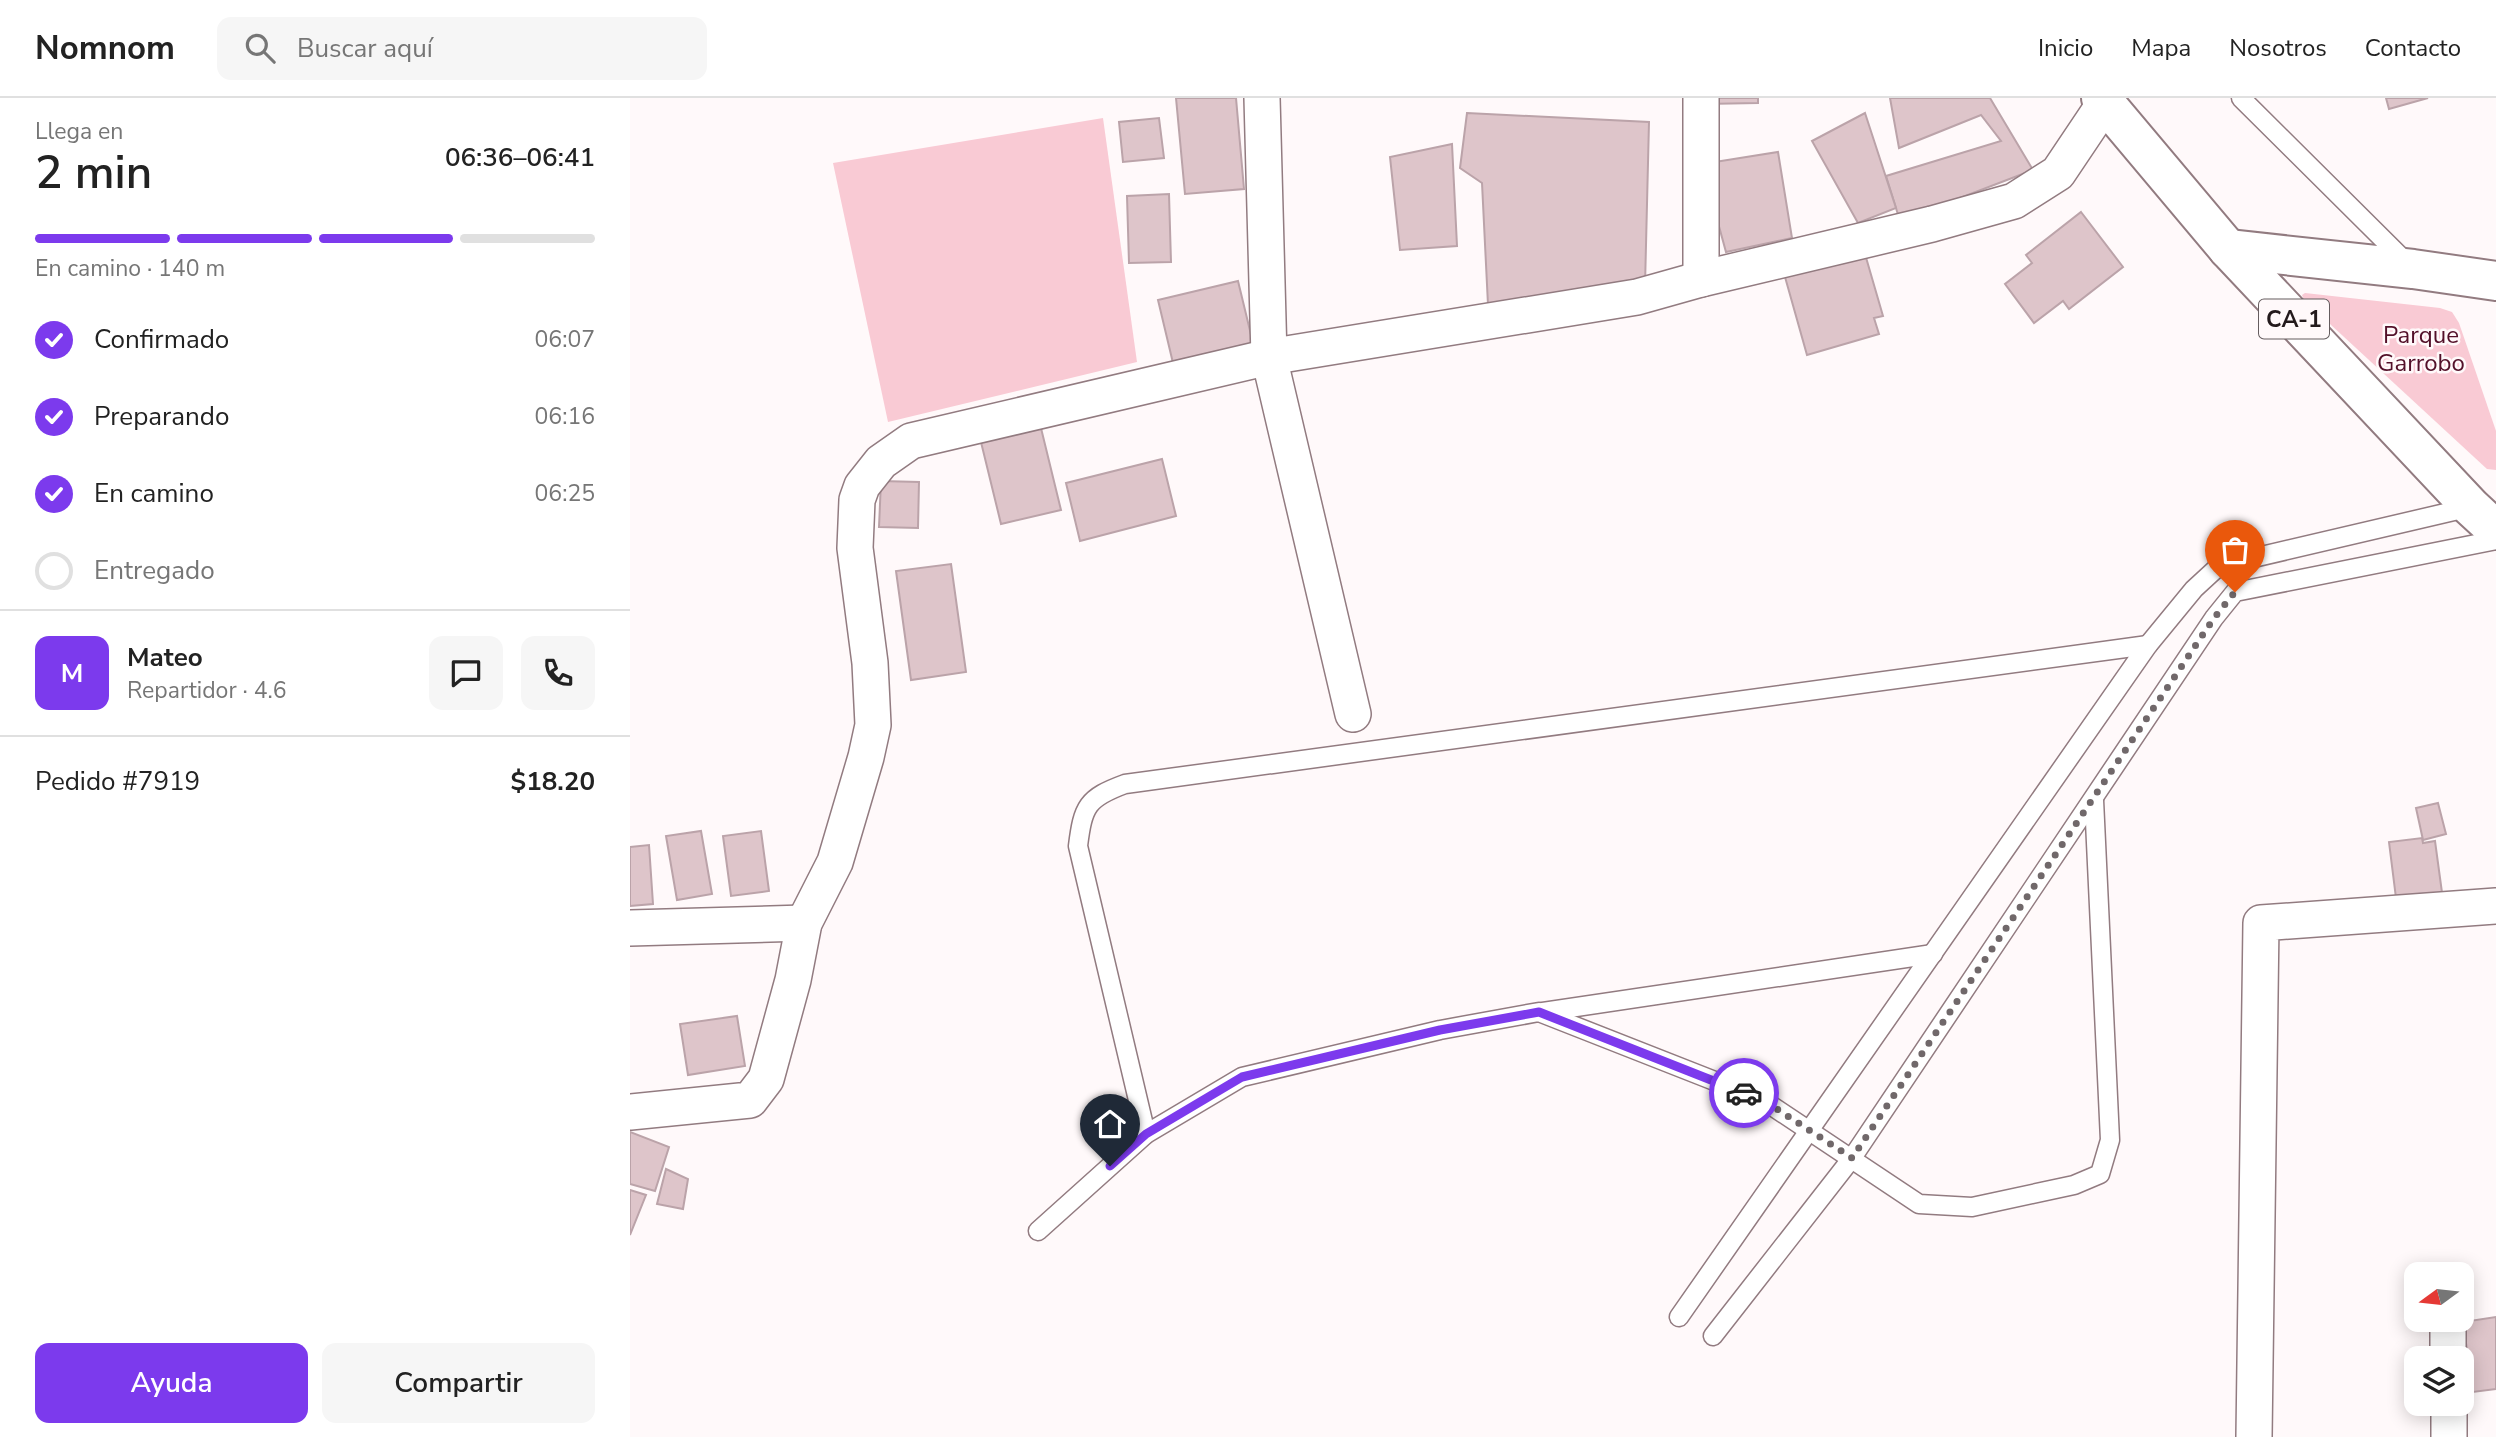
<!DOCTYPE html>
<html lang="es">
<head>
<meta charset="utf-8">
<style>
  :root { --surface:#fff; --page:#f6f6f6; --text:#222; --muted:#767676; --line:#e0e0e0; --accent:#7c3aed }
  body { margin:0; font-family:"Nunito Sans",sans-serif; background:var(--page); color:var(--text); height:100vh; display:flex; flex-direction:column; font-size:26px; white-space:nowrap }
  * { box-sizing:border-box; margin:0 }
  p { font-size:23px; color:var(--muted) }
  .icon { flex:none; width:38px; height:38px; fill:none; stroke:currentColor; stroke-width:2; stroke-linecap:round; stroke-linejoin:round }
  .map { position:relative; flex:1; overflow:hidden }
  .side { display:flex; flex-direction:column; background:var(--surface); width:630px }
  .side>* { flex:none }
  .needle { width:46px; rotate:255deg }
  .fabs { position:absolute; left:1774px; top:1164px; display:grid; gap:14px }
  .fabs a { display:grid; place-items:center; width:70px; height:70px; border-radius:14px; background:var(--surface); box-shadow:0 4px 18px #0003; font-size:35px }
  .pin { position:absolute; display:grid; place-items:center; width:60px; height:60px; color:#fff; margin:-72px -30px; border-radius:50% 50% 50% 0; rotate:-45deg; box-shadow:0 0 7px #0007 }
  .pin .icon { rotate:45deg }
  .courier { position:absolute; display:grid; place-items:center; width:70px; height:70px; margin:-35px; border:5px solid #7c3aed; border-radius:50%; background:#fff; color:#222; box-shadow:0 2px 9px #0007 }
  .overview em { font-style:normal; font-weight:600 }
  .overview div { display:flex; flex-direction:column-reverse }
  .overview { display:flex; align-items:center; justify-content:space-between; height:119px; padding:0 35px }
  h1 { font-size:46px; font-weight:600; line-height:52px }
  .bar { display:grid; grid-template-columns:repeat(4,1fr); gap:10px 7px; align-content:center; height:84px; padding:0 35px }
  .bar i { height:9px; border-radius:5px; background:var(--line) }
  .bar .active { background:var(--accent) }
  .bar p { grid-column:span 4 }
  .line { display:flex; align-items:center; gap:18px; padding:0 35px; border-top:2px solid var(--line) }
  .line div { flex:1 }
  .round { display:grid; place-items:center; flex:none; width:74px; height:74px; border-radius:14px; background:var(--page) }
  ol { padding:0 35px; list-style:none }
  li { display:flex; align-items:center; gap:21px; height:77px }
  li p { margin-inline-start:auto }
  li .icon { padding:7px; border-radius:50%; background:var(--accent); color:#fff; stroke-width:4 }
  li:last-child { color:var(--muted) }
  li i { width:38px; height:38px; border:4px solid var(--line); border-radius:50% }
  .cta { display:flex; gap:14px; margin-top:auto; padding:14px 35px }
  .cta a { flex:1; height:80px; border-radius:14px; background:var(--accent); color:#fff; font-size:28px; font-weight:600; line-height:80px; text-align:center }
  .cta a+a { background:var(--page); color:var(--text) }
  header { display:flex; align-items:center; gap:42px; box-sizing:border-box; height:98px; padding:0 35px; background:var(--surface); border-bottom:2px solid var(--line) }
  header strong { font-size:33px }
  nav { display:flex; gap:38px; margin-inline-start:auto; font-size:24px }
  .search { width:490px; height:63px; background:var(--page); display:flex; align-items:center; gap:18px; box-sizing:border-box; padding:0 24px; border-radius:14px; color:var(--muted); font-size:26px }
  main { display:flex; flex:1; min-height:0 }
  .map>svg:first-child { display:block }
</style>
</head>
<body>
<header>
<strong>Nomnom</strong>
<div class="search"><svg class="icon" aria-label="search" viewBox="0 0 24 24"><circle cx="10" cy="10" r="6"/><path d="M15 15l6 6"/></svg>Buscar aquí</div>
<nav><a>Inicio</a><a>Mapa</a><a>Nosotros</a><a>Contacto</a></nav>
</header>
<main>
<section class="side">
<div class="overview"><div><h1>2 min</h1><p>Llega en</p></div><em>06:36–06:41</em></div>
<div class="bar"><i class="active"></i><i class="active"></i><i class="active"></i><i></i><p>En camino · 140 m</p></div>
<ol>
<li><svg class="icon" aria-label="check" viewBox="0 0 24 24"><path d="M5 12l5 5 9-10"/></svg>Confirmado<p>06:07</p></li>
<li><svg class="icon" aria-label="check" viewBox="0 0 24 24"><path d="M5 12l5 5 9-10"/></svg>Preparando<p>06:16</p></li>
<li><svg class="icon" aria-label="check" viewBox="0 0 24 24"><path d="M5 12l5 5 9-10"/></svg>En camino<p>06:25</p></li>
<li><i></i>Entregado</li>
</ol>
<div class="line" style="height:126px"><b class="round" style="background:var(--accent);color:#fff">M</b><div><b>Mateo</b><p>Repartidor · 4.6</p></div><a class="round"><svg class="icon" aria-label="chat" viewBox="0 0 24 24"><path d="M4 5h16v11H9l-5 4z"/></svg></a><a class="round"><svg class="icon" aria-label="phone" viewBox="0 0 24 24"><path d="M5 4h4l2 5-3 2q2 4 5 5l2-3 5 2v4C11 20 4 13 5 4z"/></svg></a></div>
<div class="line" style="height:91px"><div>Pedido #7919</div><b>$18.20</b></div>
<div class="cta"><a>Ayuda</a><a>Compartir</a></div>
</section>
<div class="map">
<svg width="1866" height="1339" viewBox="0 0 1866 1339">
  <rect width="100%" height="100%" fill="#fff9fa"/>
  <!-- green -->
  <g fill="#f9cad4">
    <polygon points="473,20 507,264 258,324 203,65"/>
    <polygon points="1675,195 1810,210 1822,214 1829,225 1866,333 1866,372 1857,371 1674,202 1672,197"/>
  </g>
  <!-- building -->
  <g fill="#dec5ca" stroke="#bba3a9" stroke-width="2">
    <polygon points="546,0 606,0 614,91 555,96"/>
    <polygon points="1073,0 1128,0 1128,5 1074,6"/>
    <polygon points="1260,0 1360,0 1403,72 1270,123 1256,78 1371,43 1351,17 1269,50"/>
    <polygon points="1756,0 1798,0 1759,11"/>
    <polygon points="837,15 1019,24 1015,188 858,207 852,85 830,70"/>
    <polygon points="1235,15 1266,110 1228,125 1182,43"/>
    <polygon points="529,20 534,60 493,64 489,24"/>
    <polygon points="822,46 827,148 770,152 760,59"/>
    <polygon points="1148,54 1162,140 1096,154 1072,66"/>
    <polygon points="539,96 541,164 499,165 497,98"/>
    <polygon points="1451,114 1493,169 1439,211 1433,203 1404,225 1375,186 1402,165 1396,157"/>
    <polygon points="1235,156 1253,218 1244,220 1249,236 1177,257 1155,179"/>
    <polygon points="608,183 623,245 543,265 528,202"/>
    <polygon points="410,326 431,412 371,426 350,340"/>
    <polygon points="532,361 546,418 450,443 436,385"/>
    <polygon points="251,383 289,384 288,430 249,429"/>
    <polygon points="321,466 336,574 281,582 266,473"/>
    <polygon points="1808,705 1816,736 1793,742 1786,710"/>
    <polygon points="71,733 82,796 47,802 36,738"/>
    <polygon points="131,733 139,793 101,798 93,738"/>
    <polygon points="1792,740 1793,745 1805,743 1813,802 1767,808 1759,744"/>
    <polygon points="19,747 23,806 0,808 0,749"/>
    <polygon points="107,918 115,968 58,977 50,926"/>
    <polygon points="0,1034 39,1049 25,1093 0,1086"/>
    <polygon points="36,1071 58,1081 53,1111 27,1106"/>
    <polygon points="0,1092 16,1097 0,1137"/>
    <polygon points="1866,1219 1866,1291 1843,1294 1833,1224"/>
  </g>
  <g fill="none" stroke-linecap="round" stroke-linejoin="round">
    <!-- lane casing -->
    <g stroke="#927b80" stroke-width="21">
      <g id="lane">
        <polyline points="1611,0 1778,166"/>
        <polyline points="913,914 1303,856"/>
        <path d="M516,1036L448,748C453,708 457,700 495,686L1518,547"/>
        <polyline points="408,1133 516,1036 612,979 810,932 909,914 1133,1002 1289,1106 1342,1109 1444,1087 1470,1076 1480,1042 1464,702"/>
        <polyline points="1049,1219 1518,547 1564,491 1589,468 1841,409"/>
        <polyline points="1083,1238 1222,1060 1584,520 1605,494 1866,442"/>
      </g>
    </g>
    <!-- street casing -->
    <g stroke="#927b80" stroke-width="38">
      <g id="street">
        <polyline points="632,0 639,259 723,616"/>
        <polyline points="1071,0 1071,181"/>
        <polyline points="0,830 174,825"/>
        <polyline points="0,1014 120,1002 136,981 163,882 174,825 205,764 236,659 243,627 240,565 225,450 227,402 232,388 251,364 281,343 639,259 1007,199 1071,181 1302,126 1384,103 1428,75 1475,5 1476,0"/>
        <polyline points="1818,1222 1818,1260"/>
        <polyline points="1819,1306 1819,1339"/>
        <polyline points="1624,1339 1631,825 1866,808"/>
      </g>
    </g>
    <!-- secondary casing -->
    <g stroke="#927b80" stroke-width="42">
      <polyline id="secondary" points="1598,151 1783,171 1866,183"/>
    </g>
    <!-- highway casing -->
    <g stroke="#927b80" stroke-width="42">
      <polyline id="highway" points="1471,0 1598,151 1841,409 1866,432"/>
    </g>
    <!-- lane -->
    <use href="#lane" stroke="#fff" stroke-width="18"/>
    <!-- street -->
    <use href="#street" stroke="#fff" stroke-width="35"/>
    <!-- secondary -->
    <use href="#secondary" stroke="#fff" stroke-width="38"/>
    <!-- highway -->
    <use href="#highway" stroke="#fff" stroke-width="38"/>
  </g>
  <g fill="none" stroke-linecap="round" stroke-linejoin="round">
    <!-- done -->
    <polyline stroke="#70686a" stroke-width="7" stroke-dasharray="0 12.6" points="1114,995 1133,1002 1222,1060 1584,520 1605,494"/>
    <!-- route -->
    <polyline stroke="#7c3aed" stroke-width="9" points="480,1068 516,1036 612,979 810,932 909,914 1114,995"/>
  </g>
  <g text-anchor="middle" stroke-width="5" stroke-linejoin="round" paint-order="stroke">
    <!-- shield labels -->
    <rect fill="#fff9fa" stroke="#655d5f" stroke-width="2" x="1629" y="201.5" width="70" height="39" rx="5"/>
    <g font-size="23" font-weight="bold" fill="#231a1c">
      <text x="1664" y="229">CA-1</text>
    </g>
    <!-- park labels -->
    <g font-size="24" fill="#531029" stroke="#fff9fa">
      <text x="1791" y="245">Parque<tspan x="1791" dy="28">Garrobo</tspan></text>
    </g>
  </g>
</svg>
<div class="fabs">
<a><svg class="needle" viewBox="-14 -14 28 28"><path d="M0-13l5 13h-10z" fill="#e53935"/><path d="M0 13l5-13h-10z" fill="#767676"/></svg></a>
<a><svg class="icon" aria-label="layers" viewBox="0 0 24 24"><path d="M12 4l9 5-9 5-9-5zM3 14l9 5 9-5"/></svg></a>
</div>
<div class="pin" style="left:1605px;top:494px;background:#ea580c"><svg class="icon" aria-label="bag" viewBox="0 0 24 24"><path d="M5 8h14l-1 12H6zM9 8a3 3 0 0 1 6 0"/></svg></div>
<div class="pin" style="left:480px;top:1068px;background:#1f2937"><svg class="icon" aria-label="home" viewBox="0 0 24 24"><path d="M3 11l9-7 9 7M6 9v11h12V9"/></svg></div>
<div class="courier" style="left:1114px;top:995px"><svg class="icon" aria-label="car" viewBox="0 0 24 24"><path d="M5 17H2v-5l4-1 3-4h7l3 4 3 1v5h-3M9 17h6M6 11h13"/><circle cx="7" cy="17" r="2"/><circle cx="17" cy="17" r="2"/></svg></div>
</div>
</main>
</body>
</html>
